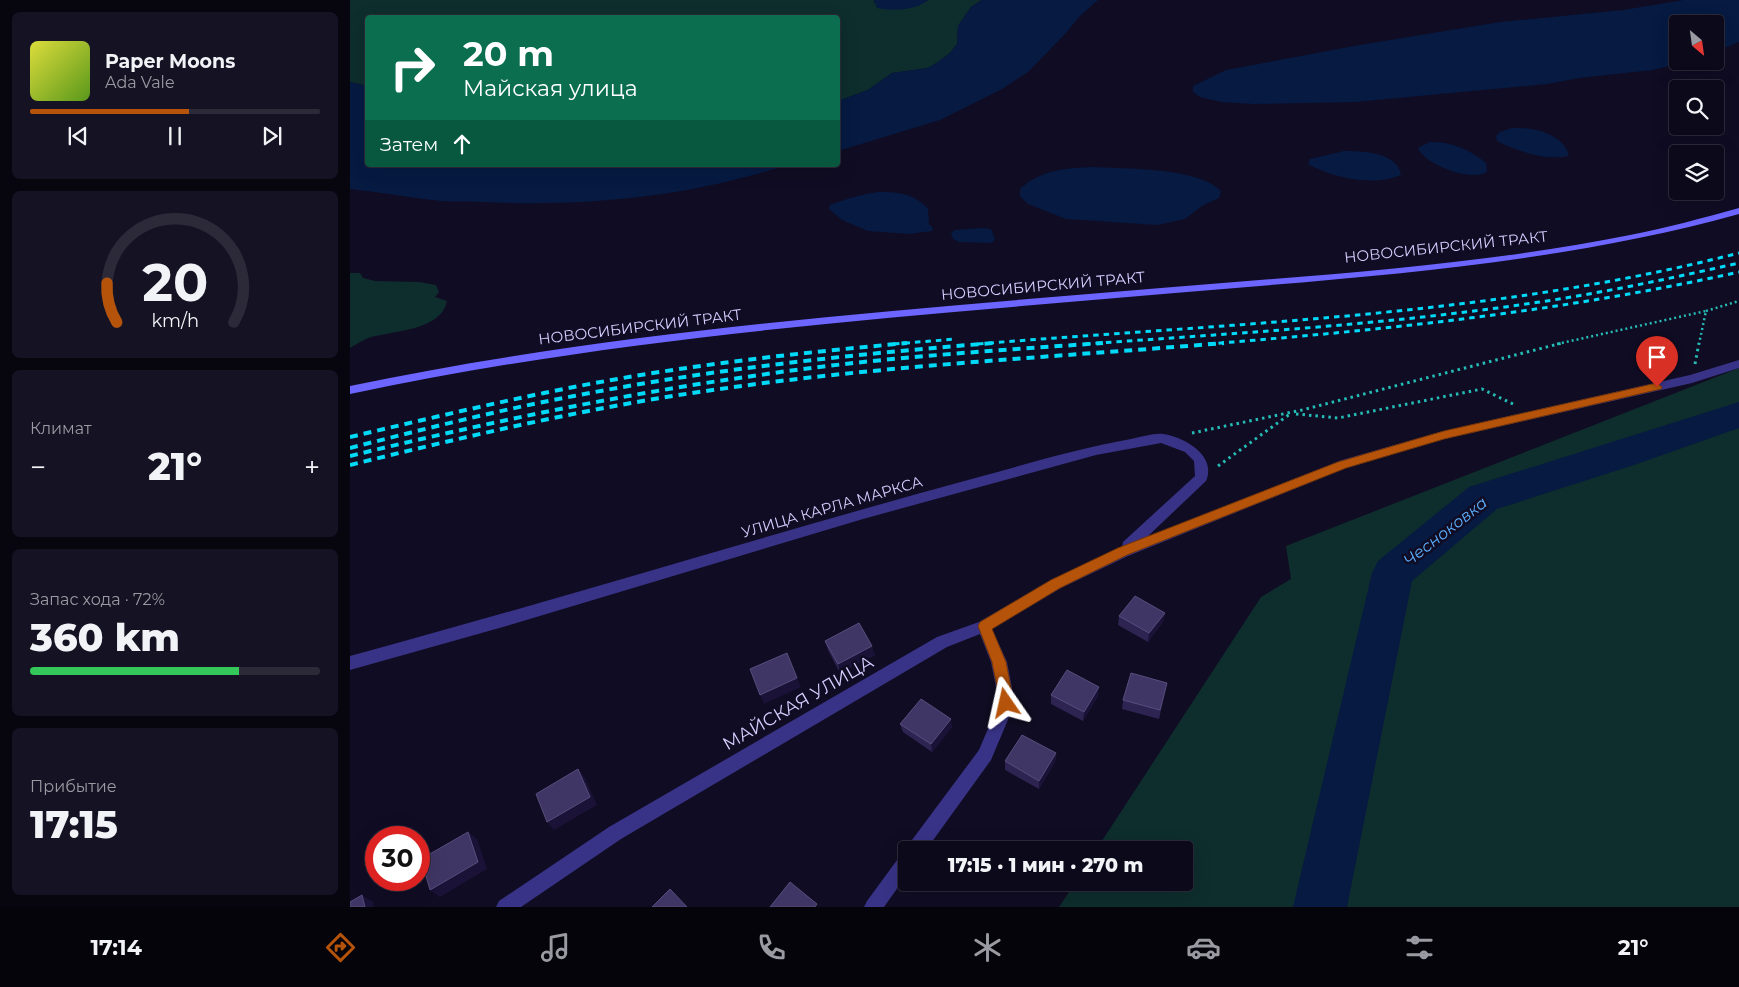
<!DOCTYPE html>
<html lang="ru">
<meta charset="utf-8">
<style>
:root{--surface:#0c091a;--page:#151223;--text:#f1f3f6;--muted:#9a9aa2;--line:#2c2a39;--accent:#b45309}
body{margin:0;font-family:Montserrat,sans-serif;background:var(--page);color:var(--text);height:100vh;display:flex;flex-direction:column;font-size:19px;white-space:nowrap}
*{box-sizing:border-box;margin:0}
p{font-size:16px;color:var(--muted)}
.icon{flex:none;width:28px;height:28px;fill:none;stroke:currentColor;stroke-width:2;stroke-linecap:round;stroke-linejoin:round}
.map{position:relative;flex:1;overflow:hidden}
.panel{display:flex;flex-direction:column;gap:12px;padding:12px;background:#07050e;width:350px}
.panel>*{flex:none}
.top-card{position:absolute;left:15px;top:15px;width:475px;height:152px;border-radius:5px;box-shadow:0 5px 20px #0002,0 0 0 1px var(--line);background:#0b6e4f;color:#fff;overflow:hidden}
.needle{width:32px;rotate:151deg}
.controls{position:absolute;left:1319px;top:15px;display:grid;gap:10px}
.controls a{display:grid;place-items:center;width:55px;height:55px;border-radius:5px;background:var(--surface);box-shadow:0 5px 20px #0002,0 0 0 1px var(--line);font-size:25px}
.speed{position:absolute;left:15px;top:826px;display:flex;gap:10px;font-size:25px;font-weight:700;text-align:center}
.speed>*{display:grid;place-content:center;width:65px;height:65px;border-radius:50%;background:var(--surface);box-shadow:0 5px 20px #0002,0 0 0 1px var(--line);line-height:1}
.speed .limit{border:8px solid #d22;background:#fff;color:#111}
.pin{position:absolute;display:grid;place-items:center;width:42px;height:42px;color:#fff;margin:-51px -21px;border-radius:50% 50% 50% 0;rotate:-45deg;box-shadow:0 0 5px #0007}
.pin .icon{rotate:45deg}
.me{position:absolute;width:55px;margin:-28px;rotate:349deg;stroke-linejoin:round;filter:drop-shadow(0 0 4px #0008)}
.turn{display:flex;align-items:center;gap:18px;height:105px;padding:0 15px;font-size:22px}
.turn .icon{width:65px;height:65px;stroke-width:2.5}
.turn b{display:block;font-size:35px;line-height:42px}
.then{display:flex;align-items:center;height:48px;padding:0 15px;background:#0003;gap:10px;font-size:19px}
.big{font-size:38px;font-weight:800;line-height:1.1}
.panel .card{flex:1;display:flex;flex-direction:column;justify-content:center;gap:8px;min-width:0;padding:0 18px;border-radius:8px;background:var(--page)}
.panel .dial{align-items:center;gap:0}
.dial svg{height:130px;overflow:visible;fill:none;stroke:var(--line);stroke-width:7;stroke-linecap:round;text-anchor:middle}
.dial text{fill:var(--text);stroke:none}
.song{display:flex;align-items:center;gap:15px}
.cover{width:60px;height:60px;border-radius:8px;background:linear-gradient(135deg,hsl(60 70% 55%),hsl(90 70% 35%))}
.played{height:5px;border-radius:2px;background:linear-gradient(90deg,var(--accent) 55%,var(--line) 55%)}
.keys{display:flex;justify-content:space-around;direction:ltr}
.heat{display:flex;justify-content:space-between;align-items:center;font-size:28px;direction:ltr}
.charge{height:8px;border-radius:4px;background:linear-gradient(90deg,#34c759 72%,var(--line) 0)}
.trip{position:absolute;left:548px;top:841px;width:295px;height:50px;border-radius:5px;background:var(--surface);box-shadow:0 5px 20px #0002,0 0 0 1px var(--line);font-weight:800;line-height:50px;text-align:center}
.dock{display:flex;height:80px;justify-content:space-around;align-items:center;background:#05040a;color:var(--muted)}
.dock .icon{width:35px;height:35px}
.dock .current{color:var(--accent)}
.dock b{font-size:22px;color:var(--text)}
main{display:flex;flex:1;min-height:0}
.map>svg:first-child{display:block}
</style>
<main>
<section class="panel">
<div class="card">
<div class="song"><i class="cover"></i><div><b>Paper Moons</b><p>Ada Vale</p></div></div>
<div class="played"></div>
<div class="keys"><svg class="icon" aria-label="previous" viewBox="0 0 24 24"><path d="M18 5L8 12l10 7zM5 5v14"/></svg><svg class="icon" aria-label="pause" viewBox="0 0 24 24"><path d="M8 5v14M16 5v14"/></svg><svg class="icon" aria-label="next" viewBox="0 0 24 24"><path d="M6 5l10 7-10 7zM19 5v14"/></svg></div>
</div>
<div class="card dial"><svg viewBox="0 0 100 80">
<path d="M14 69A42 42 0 1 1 86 69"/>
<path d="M14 69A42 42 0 0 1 8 45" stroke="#b45309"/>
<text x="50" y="56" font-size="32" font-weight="700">20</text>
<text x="50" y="72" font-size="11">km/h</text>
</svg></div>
<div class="card"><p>Климат</p>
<div class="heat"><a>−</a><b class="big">21°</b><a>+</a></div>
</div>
<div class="card"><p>Запас хода · 72%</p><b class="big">360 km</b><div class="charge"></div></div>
<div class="card"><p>Прибытие</p><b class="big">17:15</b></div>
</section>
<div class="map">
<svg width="1389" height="907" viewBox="0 0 1389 907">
<rect width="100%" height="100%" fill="#100c23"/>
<!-- green -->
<path fill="#0e2d2d" d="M0,0H524V3H574L578,0H632L621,7L608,26L607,44L600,53L588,62L578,68L542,73L518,90L488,101V18H18L17,86L0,82Z
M0,273H10L13,278L25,281L69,282L86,285L89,292L85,297L97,301C92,330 44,331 21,337C14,339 7,344 0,348Z
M1389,368V907H709L725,883L834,882V850H746L911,597L941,579L936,546Z"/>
<!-- water -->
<path fill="#061a42" d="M524,0H578C565,11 542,11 527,8Z
M632,0H748L730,16L716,33L678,72L652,89L590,120L488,151V101L518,90L542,73L578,68L588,62L600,53L607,44L608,26L621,7Z
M1334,0H1389V42L1365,52V24H1328V61H1340L1303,70L1229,78L1198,84L1005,102L903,104L871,102L850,97L843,92V86L876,70L1004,46L1150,22L1273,10Z
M0,82L17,86L18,165H437C338,197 236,207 132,202C119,201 104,202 91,201C60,198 30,192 0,189Z
M1162,128C1182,127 1214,133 1219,156C1196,161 1167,151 1147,141L1146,136L1150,132Z
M1080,142C1102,142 1119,149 1136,163L1137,172C1121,182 1075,165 1068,148Z
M994,151C1012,151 1048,152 1051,175C1024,187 983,178 958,164L960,159Z
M742,167C775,169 848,167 871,191L869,198L852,206L835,219L807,225L716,219L678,204L670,196V189C690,170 716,168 742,167Z
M529,192C549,192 565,194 578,209L579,224L583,228L582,231L559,234L518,231L492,220L479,209L480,205C496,199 512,194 529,192Z
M633,228L641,229L645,239L642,243L609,242L603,239L601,233L605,230Z"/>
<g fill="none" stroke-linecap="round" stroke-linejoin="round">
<!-- river -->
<path fill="#061a42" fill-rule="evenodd" d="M1389,402V428L1284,465L1147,509L1062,581L997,907H943L1022,573L1028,561L1119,487Z"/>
<!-- path-far1 -->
<path stroke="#25bcb6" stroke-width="2.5" stroke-dasharray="2 3" stroke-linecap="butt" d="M1356,311L1389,301
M1207,344L1356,311L1349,344"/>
<!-- path -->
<path stroke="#25bcb6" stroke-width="3" stroke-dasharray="2.5 4" stroke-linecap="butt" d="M1345,364L1349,343
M946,414L988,418L1132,389L1163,404
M842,433L952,410L1212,343
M868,466L940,414"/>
<!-- minor -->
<path fill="#383386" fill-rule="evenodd" d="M1389,360V368L1342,383L1094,439L996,468L778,556L711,588L642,629L657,662L665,703L641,760L576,850H556L559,844L629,750L649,703L641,662L630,634L597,647L271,839L171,907H146L149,901L259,827L587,637L629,622L701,580L772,547L773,542L845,476L844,461L835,452L811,443L746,455L513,519L153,627L0,670V656C211,599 419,534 629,477C680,463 730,448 781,439C791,437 804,433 813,434C835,437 867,456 856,481L797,537L992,460L1094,431L1340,375Z
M556,853V876L534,907H514L517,901L550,856Z"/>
<!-- secondary -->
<path fill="#6c65ff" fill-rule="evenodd" d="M1389,208V214C1205,265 1014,277 825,293C549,317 271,336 0,394V386C267,330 539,311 811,288C967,275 1126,266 1280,235C1316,228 1353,218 1389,208Z"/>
<!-- rail-far1 -->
<path stroke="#00daf9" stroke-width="3" stroke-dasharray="5.5 5" stroke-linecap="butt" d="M544,344L606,339
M628,344C882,323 1141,317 1389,253
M735,344C891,333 1048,324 1203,300C1266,290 1327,277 1389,263
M858,344C1037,330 1214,311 1389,272"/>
<!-- rail -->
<path stroke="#00daf9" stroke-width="4" stroke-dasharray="8 6" stroke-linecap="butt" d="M0,437C98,414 197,390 297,374C384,360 470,351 557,343
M0,448C74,429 149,410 224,396C363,369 503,354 644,343
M0,456C135,423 272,394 410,375C523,358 638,351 753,343
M0,465C122,435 245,406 370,389C537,365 706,357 874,343"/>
</g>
<!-- wall -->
<path fill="#2e2452" d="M815,613L813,622L798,642L768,625L769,616Z
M475,641L525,655L490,673L478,650Z
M817,683L809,719L772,709L773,700Z
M701,695L748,696L733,721L701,704Z
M550,724L602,727L582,752L553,732Z
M706,753L705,762L689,789L655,770V761Z"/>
<!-- shaded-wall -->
<path fill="#1a1337" d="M815,613L813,622L798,642L799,633Z
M522,646L525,655L490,673L488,664Z
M447,678L451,687L414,704L410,695Z
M749,687L748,696L733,721L734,712Z
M601,719L602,727L582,752L581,744Z
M706,753L705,762L689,789V781Z
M228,769L235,778L247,805L204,830L197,822Z
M118,832L127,839L137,869L90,897L80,890Z
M12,895L23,902L24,907H15Z"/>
<!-- building -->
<path fill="#403665" stroke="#574e7d" d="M785,596L815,613L799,633L769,616Z
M509,623L522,646L488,664L475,641Z
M437,653L447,678L410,695L400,669Z
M717,670L749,687L734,712L701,695Z
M781,673L817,683L810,710L773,700Z
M571,699L601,719L581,744L550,724Z
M672,735L706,753L689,781L655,761Z
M228,769L240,797L197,822L186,794Z
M118,832L128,862L80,890L71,859Z
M440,882L467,904L465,907H420Z
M320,889L337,907H302Z
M12,895L15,907H0V902Z"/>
<!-- route -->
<path fill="#b45309" stroke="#753606" d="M1307,383L1312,387L1311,389L1094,439L996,468L777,555L710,588L642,629L656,662L664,703L662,707L656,709L651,707L642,662L628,626L630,622L701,580L768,548L988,462L1094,431Z"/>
<g text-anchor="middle" stroke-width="5" stroke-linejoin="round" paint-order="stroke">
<!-- street labels -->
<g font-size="15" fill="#d5ceff" stroke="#100c23">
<text transform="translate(1096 247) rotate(-6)" y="5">НОВОСИБИРСКИЙ ТРАКТ</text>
<text transform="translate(693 286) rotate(-5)" y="5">НОВОСИБИРСКИЙ ТРАКТ</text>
<text transform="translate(290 327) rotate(-7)" y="5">НОВОСИБИРСКИЙ ТРАКТ</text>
<text transform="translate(482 507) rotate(-16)" y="5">УЛИЦА КАРЛА МАРКСА</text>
</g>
<!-- water labels -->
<g font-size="16" font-style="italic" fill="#5cb0ff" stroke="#100c23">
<text transform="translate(1095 531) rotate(-38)" y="6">Чесноковка</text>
</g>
<!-- near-street labels -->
<g font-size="18" fill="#d5ceff" stroke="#100c23">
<text transform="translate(448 703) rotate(-30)" y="6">МАЙСКАЯ УЛИЦА</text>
</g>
</g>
</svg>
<div class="controls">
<a><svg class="needle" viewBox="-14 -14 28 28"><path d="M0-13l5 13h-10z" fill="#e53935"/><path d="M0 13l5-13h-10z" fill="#9a9aa2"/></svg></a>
<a><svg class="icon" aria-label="search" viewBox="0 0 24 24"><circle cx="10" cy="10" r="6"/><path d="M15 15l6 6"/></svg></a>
<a><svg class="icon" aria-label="layers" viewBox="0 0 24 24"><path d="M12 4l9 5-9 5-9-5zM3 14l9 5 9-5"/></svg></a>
</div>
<div class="speed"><div class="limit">30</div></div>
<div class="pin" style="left:1307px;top:387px;background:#d93025"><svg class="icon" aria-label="arrive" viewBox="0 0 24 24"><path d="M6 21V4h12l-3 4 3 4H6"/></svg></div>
<svg class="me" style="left:656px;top:703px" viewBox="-20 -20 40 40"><path d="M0-17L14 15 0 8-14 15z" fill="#b45309" stroke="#fff" stroke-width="4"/></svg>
<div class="trip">17:15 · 1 мин · 270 m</div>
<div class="top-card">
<div class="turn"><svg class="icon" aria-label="right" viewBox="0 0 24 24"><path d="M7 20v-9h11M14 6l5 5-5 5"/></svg><div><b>20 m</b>Майская улица</div></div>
<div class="then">Затем<svg class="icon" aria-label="ahead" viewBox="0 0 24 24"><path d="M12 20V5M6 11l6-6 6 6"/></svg></div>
</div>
</div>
</main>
<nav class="dock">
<b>17:14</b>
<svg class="icon current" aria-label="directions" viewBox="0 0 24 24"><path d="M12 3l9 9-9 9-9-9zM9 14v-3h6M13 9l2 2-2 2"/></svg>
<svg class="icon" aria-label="music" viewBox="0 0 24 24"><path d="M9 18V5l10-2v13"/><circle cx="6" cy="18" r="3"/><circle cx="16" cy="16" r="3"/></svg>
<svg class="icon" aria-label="phone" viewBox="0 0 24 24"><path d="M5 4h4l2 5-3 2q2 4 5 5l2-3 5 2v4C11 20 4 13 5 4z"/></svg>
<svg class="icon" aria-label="climate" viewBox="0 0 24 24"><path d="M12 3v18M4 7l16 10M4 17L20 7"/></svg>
<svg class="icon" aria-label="car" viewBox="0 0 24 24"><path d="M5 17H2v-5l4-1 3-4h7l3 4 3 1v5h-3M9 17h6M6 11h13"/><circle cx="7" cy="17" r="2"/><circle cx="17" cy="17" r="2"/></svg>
<svg class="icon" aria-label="filters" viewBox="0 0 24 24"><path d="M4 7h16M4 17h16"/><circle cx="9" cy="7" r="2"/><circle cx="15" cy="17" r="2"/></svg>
<b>21°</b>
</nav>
